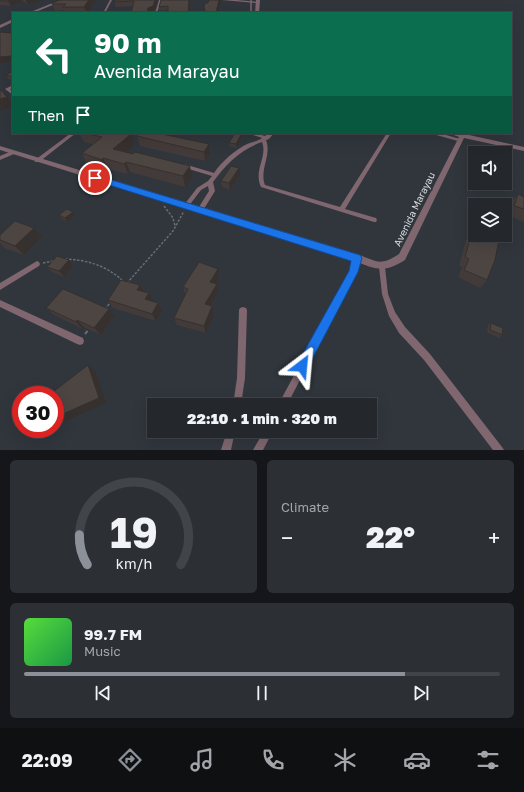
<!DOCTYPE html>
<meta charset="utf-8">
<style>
:root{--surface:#24282d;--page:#2c3035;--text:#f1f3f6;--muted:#a3a6aa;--line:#414449;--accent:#8c9099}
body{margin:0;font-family:"Golos Text",sans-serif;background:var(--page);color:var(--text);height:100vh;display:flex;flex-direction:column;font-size:15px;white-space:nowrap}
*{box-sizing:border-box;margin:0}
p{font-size:13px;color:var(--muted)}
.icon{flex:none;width:22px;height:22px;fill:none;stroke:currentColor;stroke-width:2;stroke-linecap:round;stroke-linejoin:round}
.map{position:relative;height:450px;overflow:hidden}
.details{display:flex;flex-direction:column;gap:10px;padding:10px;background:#141619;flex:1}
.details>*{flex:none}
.top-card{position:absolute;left:12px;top:12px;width:500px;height:122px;border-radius:0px;box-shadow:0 4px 16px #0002,0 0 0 1px var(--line);background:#0b6e4f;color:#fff;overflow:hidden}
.tools{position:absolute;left:468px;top:146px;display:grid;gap:8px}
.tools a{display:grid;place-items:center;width:44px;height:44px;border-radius:0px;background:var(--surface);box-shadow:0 4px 16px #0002,0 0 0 1px var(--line);font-size:20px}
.speed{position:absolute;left:12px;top:386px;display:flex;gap:8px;font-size:20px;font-weight:700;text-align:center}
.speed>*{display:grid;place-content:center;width:52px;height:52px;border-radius:50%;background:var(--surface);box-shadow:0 4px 16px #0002,0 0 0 1px var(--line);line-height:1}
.speed .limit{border:6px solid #d22;background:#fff;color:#111}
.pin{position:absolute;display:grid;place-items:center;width:34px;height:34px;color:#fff;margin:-17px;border:2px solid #fff;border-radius:50%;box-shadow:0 1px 4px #0007}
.me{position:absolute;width:44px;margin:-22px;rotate:29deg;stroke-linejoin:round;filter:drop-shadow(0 0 3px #0008)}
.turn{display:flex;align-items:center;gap:14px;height:84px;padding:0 16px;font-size:18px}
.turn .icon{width:52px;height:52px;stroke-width:2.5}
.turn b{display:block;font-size:28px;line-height:34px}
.then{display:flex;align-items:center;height:38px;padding:0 16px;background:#0003;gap:8px;font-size:15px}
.big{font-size:30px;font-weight:800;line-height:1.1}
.details .tile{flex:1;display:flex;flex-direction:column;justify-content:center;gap:6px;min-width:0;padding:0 14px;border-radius:6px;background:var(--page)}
.details .dial{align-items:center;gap:0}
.dial svg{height:104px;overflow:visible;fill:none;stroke:var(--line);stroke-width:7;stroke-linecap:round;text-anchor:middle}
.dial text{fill:var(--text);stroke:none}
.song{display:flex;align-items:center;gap:12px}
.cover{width:48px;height:48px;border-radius:6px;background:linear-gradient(135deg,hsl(110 70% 55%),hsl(140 70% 35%))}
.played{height:4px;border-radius:2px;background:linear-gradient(90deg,var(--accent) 80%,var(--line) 80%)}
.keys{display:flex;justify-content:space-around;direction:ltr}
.heat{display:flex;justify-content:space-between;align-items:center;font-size:22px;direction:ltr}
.details .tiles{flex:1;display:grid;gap:10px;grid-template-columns:1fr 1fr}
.tile:last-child{grid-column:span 2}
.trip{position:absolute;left:147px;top:398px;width:230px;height:40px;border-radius:0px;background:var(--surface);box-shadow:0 4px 16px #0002,0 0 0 1px var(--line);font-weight:800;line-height:40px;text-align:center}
.tabs{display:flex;height:64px;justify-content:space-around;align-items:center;background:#0e1012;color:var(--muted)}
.tabs .icon{width:28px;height:28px}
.tabs .active{color:var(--accent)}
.tabs b{font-size:18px;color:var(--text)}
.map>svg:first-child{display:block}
</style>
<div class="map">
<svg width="524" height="450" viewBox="0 0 524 450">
<rect width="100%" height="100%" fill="#30363c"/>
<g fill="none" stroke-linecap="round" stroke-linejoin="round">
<!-- path-far1 -->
<path stroke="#696e73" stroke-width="1.5" stroke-dasharray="2.5 1.5" stroke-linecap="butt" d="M164,206L173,218L175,226
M65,259C87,260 105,265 122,280
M43,263L53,261
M127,283L173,231L184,211
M105,309L110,303"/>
<!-- path -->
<path stroke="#696e73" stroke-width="2" stroke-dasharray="4 2.5" stroke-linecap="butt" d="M85,334L90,328"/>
<!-- service-far1 -->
<path stroke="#7f666f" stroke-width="1.5" d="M251,0V13"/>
<!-- service -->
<path stroke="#7f666f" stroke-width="2.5" d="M434,133L459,140"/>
<!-- minor -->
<path fill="#7f666f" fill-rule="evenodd" d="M110,0H112L105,13H103Z
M159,0H161L157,13H155Z
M222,0H237L258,2L257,3Z
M13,85V88L10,89L13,92V95L5,89Z
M71,133H76L39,162H35V160Z
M247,133H254L265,136L269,133H274L269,139L266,140C272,155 259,170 265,185L340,207L387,133H391L345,209L376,218L377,220L376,222H374L261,187C253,170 268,157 262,142C240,150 226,164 213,182L215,191L202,212H200L197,210L209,191L208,186L201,190L188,207H184L183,206L184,205L197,188L208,181L212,176L182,167L181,166L182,165L184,164L214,173C222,161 235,150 247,144C252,142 258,141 262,138Z
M12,151L14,153V154L0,160V156Z
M357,255L359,256L360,258L356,272L287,405H278L350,272L355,256Z
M37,261L39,262L40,264L39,266L0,290V283Z
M382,264L384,265L385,267L388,294L395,312L405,327L430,354L502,447L504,450H493L424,360L399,333L389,316L382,294L379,267L380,265Z
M0,300L83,338L84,341L83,344L80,345L77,344L0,307Z
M243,307L246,308L247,310L245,378L241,405H233L237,378L239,310L240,308Z
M227,431H235L231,450H221Z
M264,431H273L263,450H253Z"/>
<!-- tertiary -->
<path fill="#7f666f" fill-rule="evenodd" d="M60,0H65L33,13H28Z
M256,0H260L259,13H255Z
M13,19V22L0,28V25Z
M448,133H460L524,147V151L464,138L405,260C384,273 377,270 355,261L0,150V146L357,254C377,261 379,267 399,254L459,137Z"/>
</g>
<!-- wall -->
<path fill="#423b39" d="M0,0H42L28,5L23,1L11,6L0,5Z
M60,0H96L87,13H65L64,10L55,11L52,4Z
M115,0H156L157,2L154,11L149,12L132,6L116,7L114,2Z
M190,0L189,13H168V10H159V7Z
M13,71V80L8,79L6,75Z
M79,133H127L134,145L126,152L192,177L185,187L130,172L128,174L108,169L106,170L87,164L82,153L93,144L84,142Z
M244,133L236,148L229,146V143Z
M160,134L209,144L210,154L205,161L140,146L137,136Z
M240,175L230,190L222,187L221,181Z
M483,183H495L493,186Z
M518,194L524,197V222L507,215L510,204Z
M59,215H75L67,222L61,218Z
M475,218V235L487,280L480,288L458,277L462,267L459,265L471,223Z
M34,228L42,237L24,255L4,248L0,243V235Z
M73,266L64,277L52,272L47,267Z
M218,269L219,278L216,284L218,292L211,306H212L214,314L206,333L177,325L174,318L185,294L183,287Z
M143,291L149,293L153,302L158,303L162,311L156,321L113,308L108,300Z
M46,308L114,316L101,335L84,327L83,329L54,315Z
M491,323L502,335L499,338L487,332L488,325Z"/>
<!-- shaded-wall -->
<path fill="#36302e" d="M12,0H22L23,1L11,6L8,1Z
M26,0H42L28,5Z
M89,0H96L87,13L84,7Z
M155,0H156L157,2L154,11L149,12V13H147L148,8Z
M189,0H190L189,13H188Z
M219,0H221L218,13H216Z
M13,53V61L1,63L0,64V57Z
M7,97L13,106L0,111V99Z
M242,133H244L236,148V144Z
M131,134L134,145L118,160L113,149Z
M209,144L210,154L205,161L204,152Z
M103,158L108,169L106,170L102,160Z
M126,162L130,172L128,174L124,164Z
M190,166L192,177L185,187L183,176Z
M239,168L240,175L230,190L229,183Z
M73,212L75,215L67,222L65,218Z
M34,228L42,237L24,255L15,246Z
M69,260L73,266L64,277L59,271Z
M218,269L219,278L212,290L210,282Z
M217,284L218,292L207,312L205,304Z
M140,285L144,294L137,290Z
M149,293L153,301L150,307L145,299Z
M158,303L162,311L156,321L152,314Z
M212,306L214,314L206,333L204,326Z
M109,309L114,316L101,335L94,328Z
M77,320L84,327L83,329L76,322Z
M88,365L95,371L106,403L65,421L56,417Z"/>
<!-- building -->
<path fill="#4d4542" stroke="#36302e" d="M0,0H12L8,1H0Z
M60,0H89L84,7H63L66,4H52V3Z
M115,0H155L153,6L148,8L147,13H131L134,1L114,2Z
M161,0H189L188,13H168V6L159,7Z
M209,0H219L216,13H206L204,8L205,3H208Z
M0,32L13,33V53L11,56L0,57Z
M13,71V77L6,75Z
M0,90H1L7,97L0,99Z
M85,133H127L131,134L113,149L133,154L135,152L190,166L183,176L126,162L124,164L103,158L102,160L82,153L102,137Z
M140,133H157L209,144L204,152L137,136Z
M235,133H242L236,144L229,143Z
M488,150L497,153H487Z
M231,166L239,168L229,183L221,181Z
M518,194L524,197V209L514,206Z
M67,209L73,212L65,218L59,215Z
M15,221L34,228L15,246L0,240V235Z
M475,221V235H500L495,260L487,280L464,270L469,259L465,257Z
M57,256L69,260L59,271L47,267Z
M199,262L218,269L210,282L217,284L205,304L212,306L204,326L174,318L188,289L183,287Z
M121,280L140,285L137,290L149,293L145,299L158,303L152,314L108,300Z
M63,289L109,309L94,328L77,320L76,322L46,308Z
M491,323L503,328L502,335L490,330Z
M88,365L99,398L56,417L55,414V395H49Z"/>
<!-- route -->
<path fill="#1a73e8" stroke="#114b97" d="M95,175L360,255L362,258L358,272L306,371L302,372L297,371L296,366L349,271L351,261L93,180V176Z"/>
<g text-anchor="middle" stroke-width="4" stroke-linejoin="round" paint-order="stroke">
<!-- street labels -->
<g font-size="10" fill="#d8dcdf" stroke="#30363c">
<text transform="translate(414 209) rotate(-64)" y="4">Avenida Marayau</text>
</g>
</g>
</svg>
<div class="tools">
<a><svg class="icon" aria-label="sound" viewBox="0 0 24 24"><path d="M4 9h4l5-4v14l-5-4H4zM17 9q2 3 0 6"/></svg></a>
<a><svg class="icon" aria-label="layers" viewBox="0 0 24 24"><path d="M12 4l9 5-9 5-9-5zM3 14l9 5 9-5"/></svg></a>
</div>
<div class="speed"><div class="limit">30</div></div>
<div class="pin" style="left:95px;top:178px;background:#d93025"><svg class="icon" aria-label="arrive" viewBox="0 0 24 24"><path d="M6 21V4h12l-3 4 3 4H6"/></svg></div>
<svg class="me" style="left:302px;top:366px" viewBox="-20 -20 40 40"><path d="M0-17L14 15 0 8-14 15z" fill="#1a73e8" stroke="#fff" stroke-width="4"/></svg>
<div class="trip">22:10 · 1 min · 320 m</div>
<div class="top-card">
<div class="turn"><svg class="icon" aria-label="left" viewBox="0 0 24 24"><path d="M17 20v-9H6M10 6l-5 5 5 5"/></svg><div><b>90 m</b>Avenida Marayau</div></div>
<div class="then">Then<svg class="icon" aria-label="arrive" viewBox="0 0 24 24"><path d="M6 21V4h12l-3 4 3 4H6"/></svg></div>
</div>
</div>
<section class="details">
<div class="tiles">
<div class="tile dial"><svg viewBox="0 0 100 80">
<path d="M14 69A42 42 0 1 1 86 69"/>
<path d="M14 69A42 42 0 0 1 8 46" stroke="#8c9099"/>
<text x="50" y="56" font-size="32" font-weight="700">19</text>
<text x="50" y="72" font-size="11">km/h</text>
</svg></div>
<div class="tile"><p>Climate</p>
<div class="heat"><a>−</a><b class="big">22°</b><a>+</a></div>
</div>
<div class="tile">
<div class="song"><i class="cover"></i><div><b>99.7 FM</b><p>Music</p></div></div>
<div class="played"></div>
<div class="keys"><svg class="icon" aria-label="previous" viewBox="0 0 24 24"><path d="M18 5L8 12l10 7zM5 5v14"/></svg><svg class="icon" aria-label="pause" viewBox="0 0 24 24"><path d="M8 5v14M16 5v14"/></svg><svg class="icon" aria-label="next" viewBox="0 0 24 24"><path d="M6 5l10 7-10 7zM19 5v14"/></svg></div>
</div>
</div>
</section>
<nav class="tabs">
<b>22:09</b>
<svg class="icon active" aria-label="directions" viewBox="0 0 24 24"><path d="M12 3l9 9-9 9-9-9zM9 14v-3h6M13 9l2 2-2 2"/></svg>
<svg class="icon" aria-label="music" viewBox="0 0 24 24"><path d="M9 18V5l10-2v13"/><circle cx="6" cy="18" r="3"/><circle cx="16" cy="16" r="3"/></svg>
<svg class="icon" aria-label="phone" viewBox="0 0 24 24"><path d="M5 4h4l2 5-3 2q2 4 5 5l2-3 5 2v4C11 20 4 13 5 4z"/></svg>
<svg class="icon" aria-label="climate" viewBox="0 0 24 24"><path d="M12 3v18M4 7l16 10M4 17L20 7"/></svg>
<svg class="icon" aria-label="car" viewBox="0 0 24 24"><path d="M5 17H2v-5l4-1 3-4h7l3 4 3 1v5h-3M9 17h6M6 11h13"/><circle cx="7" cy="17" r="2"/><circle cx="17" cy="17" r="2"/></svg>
<svg class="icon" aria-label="filters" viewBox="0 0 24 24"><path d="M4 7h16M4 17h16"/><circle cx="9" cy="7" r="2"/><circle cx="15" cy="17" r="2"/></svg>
</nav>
